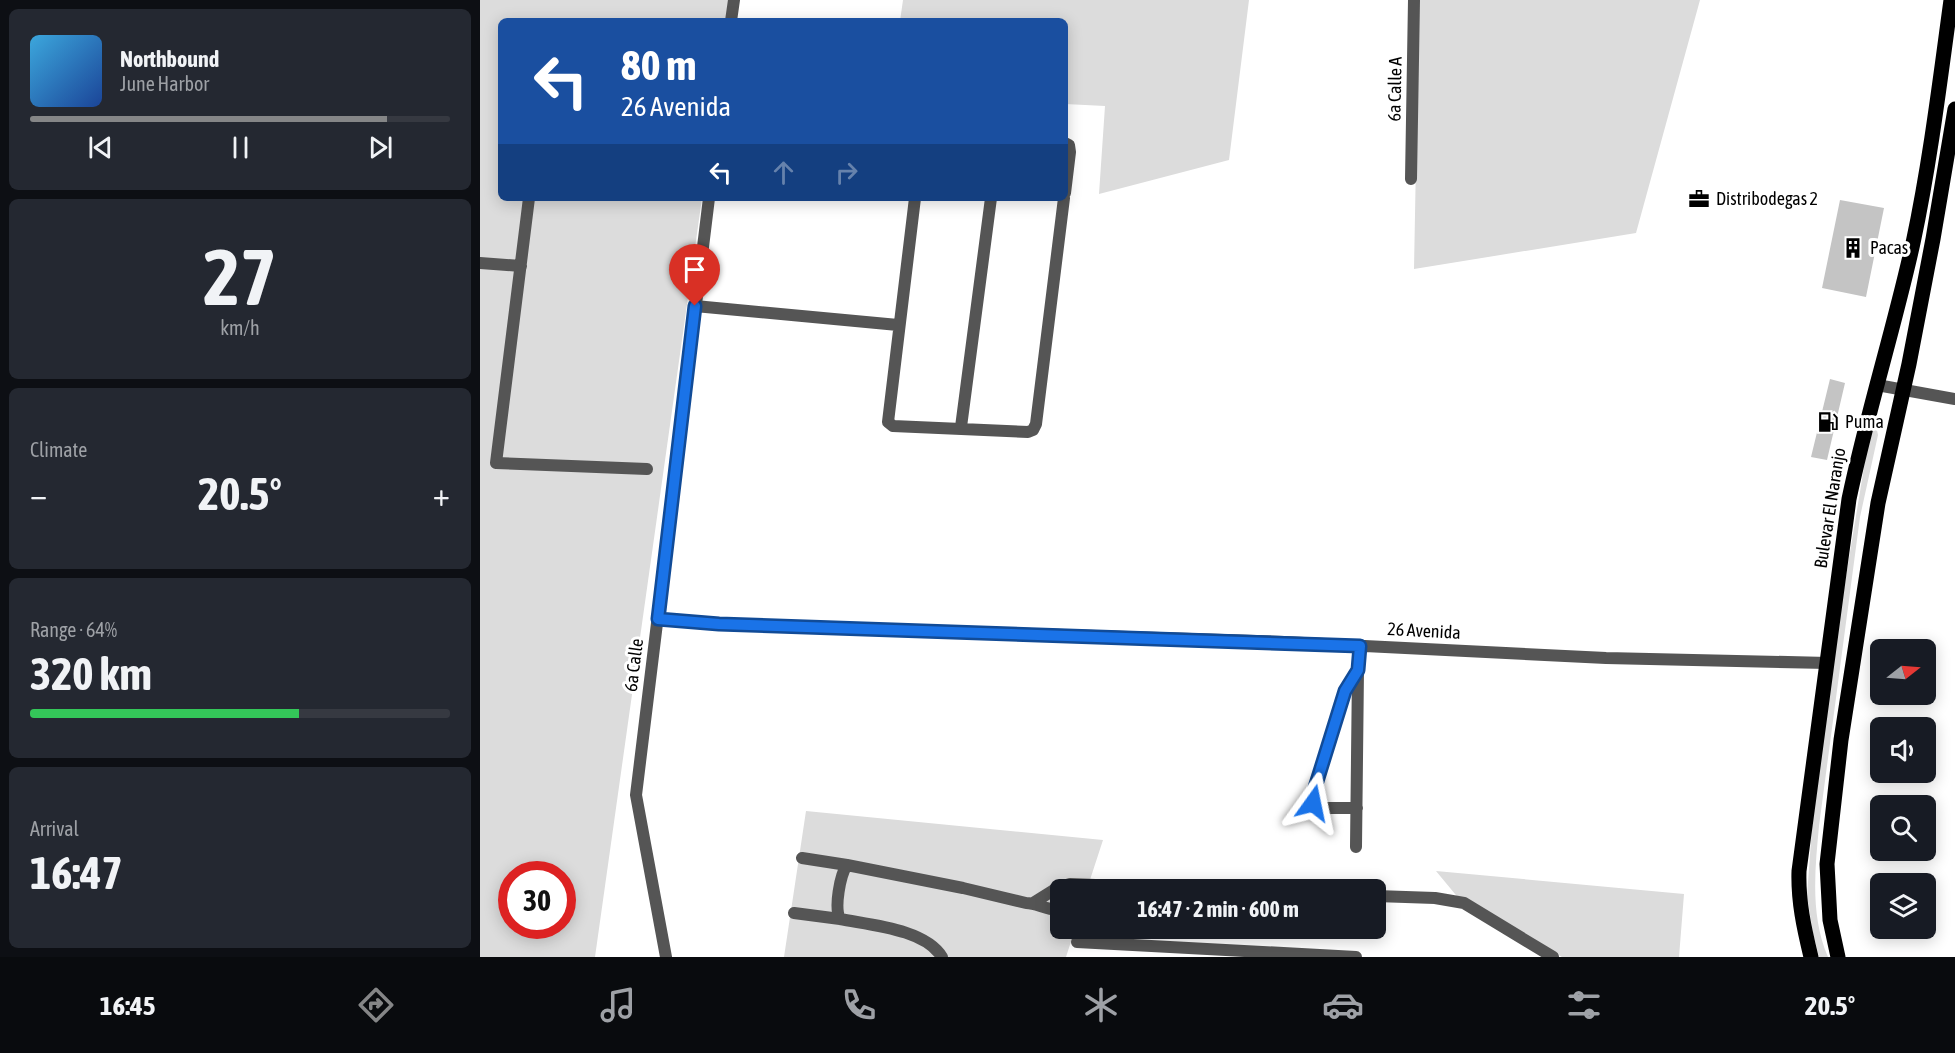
<!DOCTYPE html>
<meta charset="utf-8">
<style>
:root{--surface:#171b24;--page:#242831;--text:#f1f3f6;--muted:#9ea1a6;--line:#363941;--accent:#858687}
body{margin:0;font-family:"Asap Condensed",sans-serif;background:var(--page);color:var(--text);height:100vh;display:flex;flex-direction:column;font-size:22px;white-space:nowrap}
*{box-sizing:border-box;margin:0}
p{font-size:20px;color:var(--muted)}
.icon{flex:none;width:33px;height:33px;fill:none;stroke:currentColor;stroke-width:2;stroke-linecap:round;stroke-linejoin:round}
.map{position:relative;flex:1;overflow:hidden}
.details{display:flex;flex-direction:column;gap:9px;padding:9px;background:#0d0f14;width:480px}
.details>*{flex:none}
.top-card{position:absolute;left:18px;top:18px;width:570px;height:183px;border-radius:9px;box-shadow:0 3px 15px #0003;background:#1a4fa0;color:#fff;overflow:hidden}
.needle{width:39px;rotate:73deg}
.buttons{position:absolute;left:1390px;top:639px;display:grid;gap:12px}
.buttons a{display:grid;place-items:center;width:66px;height:66px;border-radius:9px;background:var(--surface);box-shadow:0 3px 15px #0003;font-size:30px}
.speed{position:absolute;left:18px;top:861px;display:flex;gap:12px;font-size:30px;font-weight:700;text-align:center}
.speed>*{display:grid;place-content:center;width:78px;height:78px;border-radius:50%;background:var(--surface);box-shadow:0 3px 15px #0003;line-height:1}
.speed .limit{border:9px solid #d22;background:#fff;color:#111}
.pin{position:absolute;display:grid;place-items:center;width:51px;height:51px;color:#fff;margin:-62px -26px;border-radius:50% 50% 50% 0;rotate:-45deg;box-shadow:0 0 6px #0007}
.pin .icon{rotate:45deg}
.me{position:absolute;width:66px;margin:-33px;rotate:12deg;stroke-linejoin:round;filter:drop-shadow(0 0 4px #0008)}
.turn{display:flex;align-items:center;gap:21px;height:126px;padding:0 24px;font-size:27px}
.turn .icon{width:78px;height:78px;stroke-width:2.5}
.turn b{display:block;font-size:42px;line-height:51px}
.lanes{display:flex;align-items:center;height:57px;padding:0 24px;background:#0003;justify-content:center;gap:30px;direction:ltr}
.lanes .off{opacity:.35}
.big{font-size:45px;font-weight:700;line-height:1.1}
.details .tile{flex:1;display:flex;flex-direction:column;justify-content:center;gap:9px;min-width:0;padding:0 21px;border-radius:9px;background:var(--page)}
.details .dial{align-items:center;gap:0}
.dial b{font-size:78px;line-height:1}
.song{display:flex;align-items:center;gap:18px}
.cover{width:72px;height:72px;border-radius:9px;background:linear-gradient(135deg,hsl(200 70% 55%),hsl(220 70% 35%))}
.played{height:6px;border-radius:3px;background:linear-gradient(90deg,var(--accent) 85%,var(--line) 85%)}
.keys{display:flex;justify-content:space-around;direction:ltr}
.heat{display:flex;justify-content:space-between;align-items:center;font-size:33px;direction:ltr}
.charge{height:9px;border-radius:4px;background:linear-gradient(90deg,#34c759 64%,var(--line) 0)}
.trip{position:absolute;left:570px;top:879px;width:336px;height:60px;border-radius:9px;background:var(--surface);box-shadow:0 3px 15px #0003;font-weight:700;line-height:60px;text-align:center}
.menu{display:flex;height:96px;justify-content:space-around;align-items:center;background:#090b0e;color:var(--muted)}
.menu .icon{width:42px;height:42px}
.menu .selected{color:var(--accent)}
.menu b{font-size:27px;color:var(--text)}
main{display:flex;flex:1;min-height:0}
.map>svg:first-child{display:block}
</style>
<main>
<section class="details">
<div class="tile">
<div class="song"><i class="cover"></i><div><b>Northbound</b><p>June Harbor</p></div></div>
<div class="played"></div>
<div class="keys"><svg class="icon" aria-label="previous" viewBox="0 0 24 24"><path d="M18 5L8 12l10 7zM5 5v14"/></svg><svg class="icon" aria-label="pause" viewBox="0 0 24 24"><path d="M8 5v14M16 5v14"/></svg><svg class="icon" aria-label="next" viewBox="0 0 24 24"><path d="M6 5l10 7-10 7zM19 5v14"/></svg></div>
</div>
<div class="tile dial"><b>27</b><p>km/h</p></div>
<div class="tile"><p>Climate</p>
<div class="heat"><a>−</a><b class="big">20.5°</b><a>+</a></div>
</div>
<div class="tile"><p>Range · 64%</p><b class="big">320 km</b><div class="charge"></div></div>
<div class="tile"><p>Arrival</p><b class="big">16:47</b></div>
</section>
<div class="map">
<svg width="1475" height="957" viewBox="0 0 1475 957">
<rect width="100%" height="100%" fill="#fff"/>
<!-- green -->
<path fill="#dcdcdc" fill-rule="evenodd" d="M0,0H250L247,21H21V198H222L115,957H0ZM32,874H82V926H32Z
M423,0H769L749,160L619,194L625,106L585,104V21H420Z
M939,0H1220L1156,233L934,269Z
M1394,428L1397,430L1398,435L1380,517L1339,826C1335,869 1330,916 1348,957H1339L1333,933L1327,896L1332,827L1359,619L1389,437L1391,431Z
M326,811L623,840L607,889L580,890V928L595,929L586,957H304Z
M956,871L1204,894L1199,957H1082L980,900Z"/>
<!-- building -->
<path fill="#c4c4c4" d="M1360,200L1404,208L1386,297L1342,288Z
M1350,379L1365,383L1347,460L1331,457Z"/>
<g fill="none" stroke-linecap="round" stroke-linejoin="round">
<!-- street -->
<path stroke="#555" stroke-width="12" d="M251,21L254,0
M585,143L589,145L590,152L585,193
M931,179L934,0
M49,198L16,463L167,469
M435,198L408,422L413,426L548,432L553,430L556,424L584,198
M0,263L41,266
M215,306L418,325
M1397,385L1475,399
M481,427L511,198
M178,619L239,624L804,642L1126,658L1348,663
M877,671L865,691L833,794V803L839,808H877
M876,847L878,670L880,646
M322,858L367,865
M896,896L955,898L984,903L1073,957
M553,903L577,888L590,884L741,890
M314,913L360,919
M597,942L876,957
M186,957L156,795L229,198
M462,957C445,929 390,925 360,919C354,908 360,875 367,865L483,888L546,903C559,903 567,912 580,908"/>
<!-- primary -->
<path stroke="#000" stroke-width="15" d="M1331,957C1324,928 1318,901 1319,871L1369,499C1387,413 1414,329 1433,243C1450,163 1460,81 1471,0
M1358,957L1350,920L1347,864L1361,740L1398,503L1429,364L1453,239L1475,109"/>
</g>
<g fill="none" stroke-linecap="round" stroke-linejoin="round">
<!-- route casing -->
<g stroke="#114b97" stroke-width="15">
<path id="route" d="M215,306L178,619L239,624L880,646L878,670L865,691L833,794V803"/>
</g>
<!-- route -->
<use href="#route" stroke="#1a73e8" stroke-width="10"/>
</g>
<!-- icons -->
<defs>
<g id="office-bare" transform="scale(1.62)"><path d="M-6-3h4V-5.5h4V-3h4V5H-6ZM-1-4.5V-3h2v-1.5ZM-6 0V1H6V0Z" fill="#000" stroke="#fff" stroke-width="2.5" paint-order="stroke"/></g>
<g id="building-bare" transform="scale(1.62)"><path d="M-4-6H4V6H1V3H-1V6H-4ZM-2.5-4.3h1.7v1.8h-1.7ZM.8-4.3h1.7v1.8H.8ZM-2.5-1h1.7V.8h-1.7ZM.8-1h1.7V.8H.8Z" fill="#000" stroke="#fff" stroke-width="2.5" paint-order="stroke"/></g>
<g id="fuel-bare" transform="scale(1.62)"><path d="M-5.5-6h7V0h2V4h1.3V-2.5L3-4.5l.8-.8L6-3V5H2.5V1h-1V6h-7ZM-4.2-4.7v3.2H.2V-4.7Z" fill="#000" stroke="#fff" stroke-width="2.5" paint-order="stroke"/></g>
</defs>
<g fill-rule="evenodd">
<use href="#office-bare" x="1219" y="199"/>
<use href="#building-bare" x="1373" y="248"/>
<use href="#fuel-bare" x="1348" y="422"/>
</g>
<g text-anchor="middle" stroke-width="6" stroke-linejoin="round" paint-order="stroke">
<!-- street labels -->
<g font-size="18" fill="#000" stroke="#fff">
<text transform="translate(915 89) rotate(-89)" y="6">6a Calle A</text>
<text transform="translate(1350 508) rotate(-81)" y="6">Bulevar El Naranjo</text>
<text transform="translate(944 631) rotate(3)" y="6">26 Avenida</text>
<text transform="translate(154 665) rotate(-83)" y="6">6a Calle</text>
</g>
<!-- poi labels -->
<g font-size="18" fill="#000" stroke="#fff" text-anchor="start">
<text x="1236" y="205">Distribodegas 2</text>
<text x="1390" y="254">Pacas</text>
<text x="1365" y="428">Puma</text>
</g>
</g>
</svg>
<div class="buttons">
<a><svg class="needle" viewBox="-14 -14 28 28"><path d="M0-13l5 13h-10z" fill="#e53935"/><path d="M0 13l5-13h-10z" fill="#9ea1a6"/></svg></a>
<a><svg class="icon" aria-label="sound" viewBox="0 0 24 24"><path d="M4 9h4l5-4v14l-5-4H4zM17 9q2 3 0 6"/></svg></a>
<a><svg class="icon" aria-label="search" viewBox="0 0 24 24"><circle cx="10" cy="10" r="6"/><path d="M15 15l6 6"/></svg></a>
<a><svg class="icon" aria-label="layers" viewBox="0 0 24 24"><path d="M12 4l9 5-9 5-9-5zM3 14l9 5 9-5"/></svg></a>
</div>
<div class="speed"><div class="limit">30</div></div>
<div class="pin" style="left:215px;top:306px;background:#d93025"><svg class="icon" aria-label="arrive" viewBox="0 0 24 24"><path d="M6 21V4h12l-3 4 3 4H6"/></svg></div>
<svg class="me" style="left:833px;top:803px" viewBox="-20 -20 40 40"><path d="M0-17L14 15 0 8-14 15z" fill="#1a73e8" stroke="#fff" stroke-width="4"/></svg>
<div class="trip">16:47 · 2 min · 600 m</div>
<div class="top-card">
<div class="turn"><svg class="icon" aria-label="left" viewBox="0 0 24 24"><path d="M17 20v-9H6M10 6l-5 5 5 5"/></svg><div><b>80 m</b>26 Avenida</div></div>
<div class="lanes"><svg class="icon" aria-label="left" viewBox="0 0 24 24"><path d="M17 20v-9H6M10 6l-5 5 5 5"/></svg><svg class="icon off" aria-label="ahead" viewBox="0 0 24 24"><path d="M12 20V5M6 11l6-6 6 6"/></svg><svg class="icon off" aria-label="right" viewBox="0 0 24 24"><path d="M7 20v-9h11M14 6l5 5-5 5"/></svg></div>
</div>
</div>
</main>
<nav class="menu">
<b>16:45</b>
<svg class="icon selected" aria-label="directions" viewBox="0 0 24 24"><path d="M12 3l9 9-9 9-9-9zM9 14v-3h6M13 9l2 2-2 2"/></svg>
<svg class="icon" aria-label="music" viewBox="0 0 24 24"><path d="M9 18V5l10-2v13"/><circle cx="6" cy="18" r="3"/><circle cx="16" cy="16" r="3"/></svg>
<svg class="icon" aria-label="phone" viewBox="0 0 24 24"><path d="M5 4h4l2 5-3 2q2 4 5 5l2-3 5 2v4C11 20 4 13 5 4z"/></svg>
<svg class="icon" aria-label="climate" viewBox="0 0 24 24"><path d="M12 3v18M4 7l16 10M4 17L20 7"/></svg>
<svg class="icon" aria-label="car" viewBox="0 0 24 24"><path d="M5 17H2v-5l4-1 3-4h7l3 4 3 1v5h-3M9 17h6M6 11h13"/><circle cx="7" cy="17" r="2"/><circle cx="17" cy="17" r="2"/></svg>
<svg class="icon" aria-label="filters" viewBox="0 0 24 24"><path d="M4 7h16M4 17h16"/><circle cx="9" cy="7" r="2"/><circle cx="15" cy="17" r="2"/></svg>
<b>20.5°</b>
</nav>
